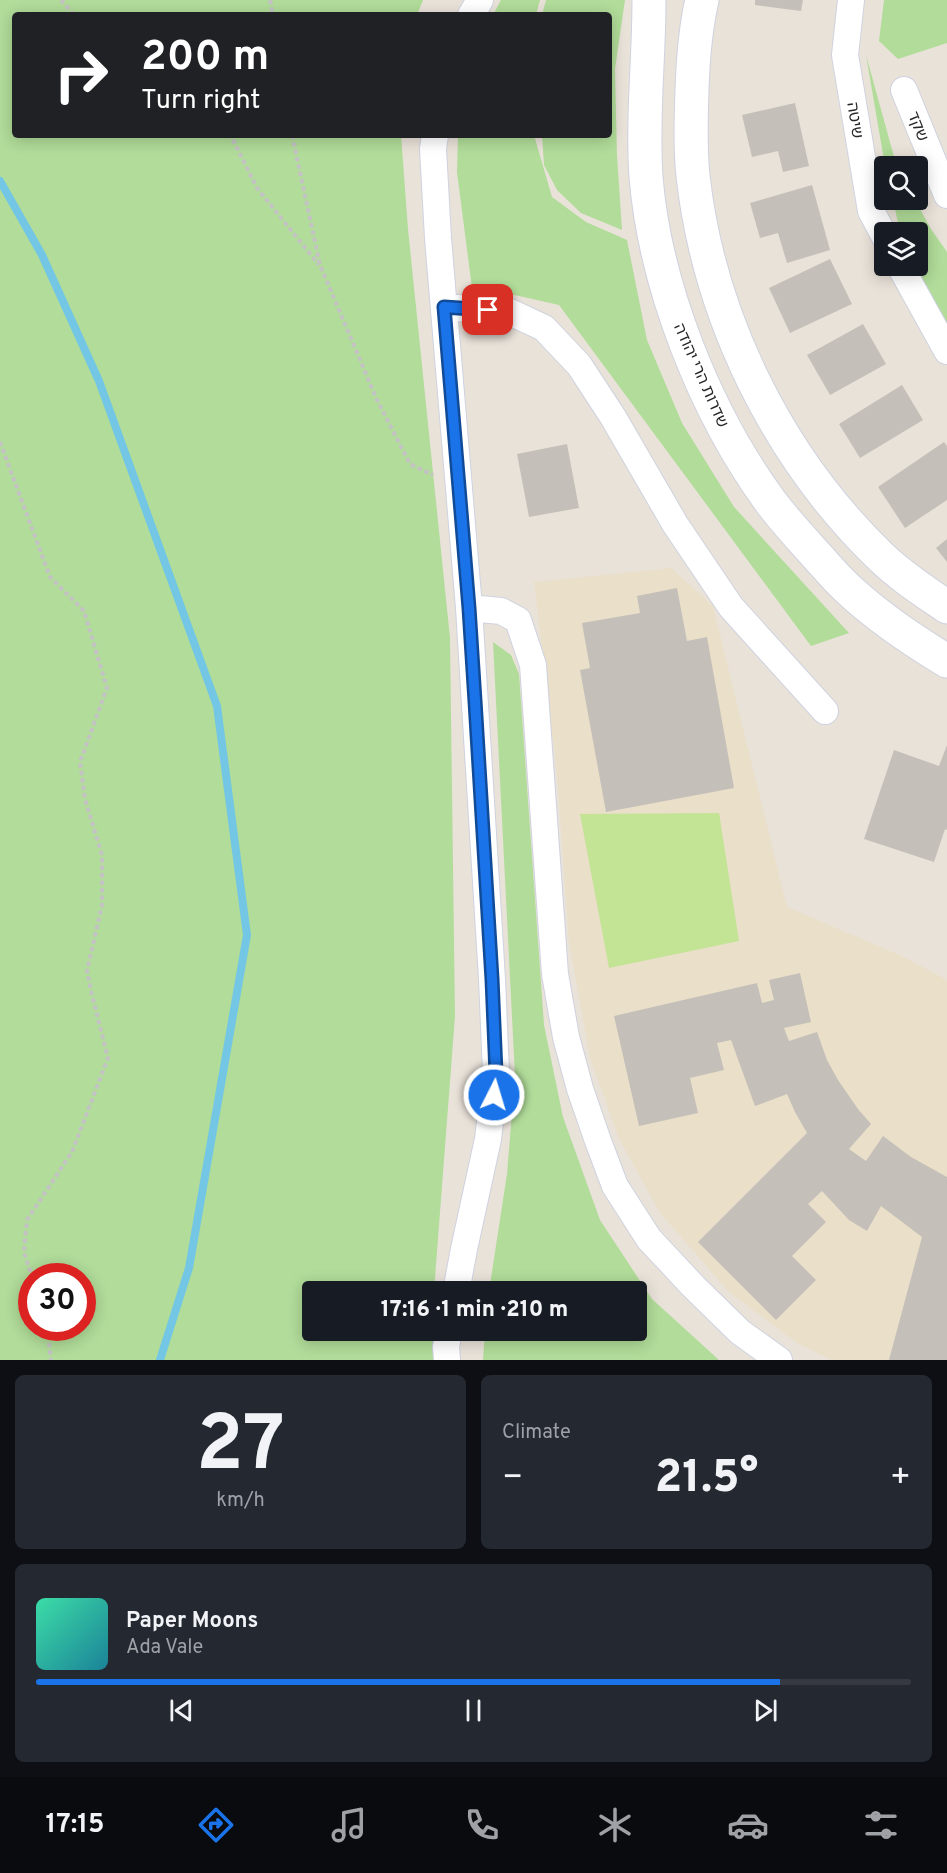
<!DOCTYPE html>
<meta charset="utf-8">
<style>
:root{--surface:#171b24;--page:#242831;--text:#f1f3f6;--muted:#9ea1a6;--line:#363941;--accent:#1a73e8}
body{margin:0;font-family:Overpass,"Noto Sans Hebrew",sans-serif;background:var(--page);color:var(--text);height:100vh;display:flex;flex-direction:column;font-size:22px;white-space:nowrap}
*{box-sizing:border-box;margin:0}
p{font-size:20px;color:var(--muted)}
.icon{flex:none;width:33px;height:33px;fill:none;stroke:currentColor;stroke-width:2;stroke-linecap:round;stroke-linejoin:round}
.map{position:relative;height:1360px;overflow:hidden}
.drawer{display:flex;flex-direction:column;gap:15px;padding:15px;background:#0d0f14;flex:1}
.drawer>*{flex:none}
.hud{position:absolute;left:12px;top:12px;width:600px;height:126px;border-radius:6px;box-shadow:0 3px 15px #0003;background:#202124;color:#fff;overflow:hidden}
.buttons{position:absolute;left:874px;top:156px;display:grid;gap:12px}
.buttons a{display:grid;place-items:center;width:54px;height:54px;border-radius:6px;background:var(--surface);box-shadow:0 3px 15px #0003;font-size:30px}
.speed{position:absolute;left:18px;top:1263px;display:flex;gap:12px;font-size:30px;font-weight:700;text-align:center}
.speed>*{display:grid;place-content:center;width:78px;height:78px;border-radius:50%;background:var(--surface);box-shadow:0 3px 15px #0003;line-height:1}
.speed .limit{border:9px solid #d22;background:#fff;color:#111}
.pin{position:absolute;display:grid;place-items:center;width:51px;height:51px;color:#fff;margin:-26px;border-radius:12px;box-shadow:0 3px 9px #0006}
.me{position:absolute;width:66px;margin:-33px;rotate:5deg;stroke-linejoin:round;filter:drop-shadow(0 0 4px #0008)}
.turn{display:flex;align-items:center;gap:21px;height:126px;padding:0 30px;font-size:27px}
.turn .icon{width:78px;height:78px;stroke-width:2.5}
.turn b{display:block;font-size:42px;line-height:51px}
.big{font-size:45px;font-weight:800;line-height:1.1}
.drawer .card{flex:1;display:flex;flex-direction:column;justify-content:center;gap:9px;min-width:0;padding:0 21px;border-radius:9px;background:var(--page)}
.drawer .dial{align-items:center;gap:0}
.dial b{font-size:78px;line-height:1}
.song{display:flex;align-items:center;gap:18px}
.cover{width:72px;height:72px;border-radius:9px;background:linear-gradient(135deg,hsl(160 70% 55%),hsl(190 70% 35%))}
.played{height:6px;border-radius:3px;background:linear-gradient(90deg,var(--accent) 85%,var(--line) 85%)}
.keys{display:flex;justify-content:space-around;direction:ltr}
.heat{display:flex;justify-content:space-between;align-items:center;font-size:33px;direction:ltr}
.drawer .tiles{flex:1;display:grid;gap:15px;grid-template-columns:1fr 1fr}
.card:last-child{grid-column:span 2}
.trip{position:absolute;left:302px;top:1281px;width:345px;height:60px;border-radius:6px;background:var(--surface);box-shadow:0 3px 15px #0003;font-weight:800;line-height:60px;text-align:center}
.tab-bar{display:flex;height:96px;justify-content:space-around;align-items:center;background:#090b0e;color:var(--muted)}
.tab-bar .icon{width:42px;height:42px}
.tab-bar .current{color:var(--accent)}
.tab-bar b{font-size:27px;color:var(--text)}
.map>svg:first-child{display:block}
</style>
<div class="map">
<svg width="947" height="1360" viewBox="0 0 947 1360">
<rect width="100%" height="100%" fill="#e9e2d9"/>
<!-- education -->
<path fill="#eadfc9" d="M671,568L713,606L787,907L902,956L947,980V1360H831L797,1343L729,1292L660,1213L619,1139L590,1058L569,942L557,773L534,582Z"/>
<!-- green -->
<path fill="#b1dc99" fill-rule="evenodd" d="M0,0H423L417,15H15V135H401L408,229L450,638L455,1016L434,1291L312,1292V1330L434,1331V1360H0ZM32,1276H82V1328H32Z
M501,0H540L536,15H493Z
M546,0H625L615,69L617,156L622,230L581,213L557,190L544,165L542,135H609V15H542Z
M884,0H947V43L898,59L879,41Z
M866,55L896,164L897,166H885Z
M458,135H534L552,197L586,222L627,240L647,340L682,423L734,507L849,633L811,646L559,305L497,291L473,296L457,172Z
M893,200H915L931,229L947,252V326L913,266H918V232H900Z
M493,642L511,655L519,674L544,1025L563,1117L600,1220L652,1299L719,1360H483L485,1331L636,1330V1292L489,1291L507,1174L515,1076Z"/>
<!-- pitch -->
<path fill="#c3e395" d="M719,813L739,941L609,968L580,814Z"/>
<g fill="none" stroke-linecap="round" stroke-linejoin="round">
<!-- stream -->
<path stroke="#73c7e4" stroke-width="8" d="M0,181L42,255L99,381L217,706L247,935L189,1268L160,1360"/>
</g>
<!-- building -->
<path fill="#c4bfb9" d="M755,0H803L801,11L755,5Z
M795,103L809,166L783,172L778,151L752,157L742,115Z
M812,185L830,250L787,263L778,233L760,238L750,203Z
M830,259L852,304L790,333L769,288Z
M863,324L886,364L830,395L807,355Z
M902,385L923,420L860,458L839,424Z
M944,442L947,446V500L905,528L878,487Z
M567,444L579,508L529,517L517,454Z
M947,539V562L936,548Z
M677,588L687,641L707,637L734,788L606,812L580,670L590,668L582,623L640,613L637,596Z
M947,745V830L945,829L934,862L864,839L894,750L939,766Z
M800,973L811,1022L784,1028L789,1041L817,1032L827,1060L838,1080L858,1109L871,1124L849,1149L866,1161L883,1136L911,1157L947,1177V1360H889L922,1237L881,1206L867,1231L849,1220L822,1191L808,1204L826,1222L792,1256L816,1280L776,1320L698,1242L807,1133L795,1112L787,1094L755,1106L731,1040L717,1043L724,1070L690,1078L698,1113L639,1126L614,1016L757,983L762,1003L774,1000L769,980Z"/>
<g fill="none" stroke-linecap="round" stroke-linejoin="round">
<!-- minor casing -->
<g stroke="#cfd2df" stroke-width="28">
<path id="minor" d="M851,0L845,55L871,211L885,237
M471,15L480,0
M904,90L947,195
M435,135L433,149L438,238L469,608L492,979L496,1073L488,1139L464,1249L456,1292
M900,266L947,351
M444,307L510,312L544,328L579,365L613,417L675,524L731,607L825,711
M469,608L501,611L518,620L533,665L555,974L566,1037L580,1089L598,1141L615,1186L649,1239L694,1287L740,1332L779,1360
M447,1360L446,1347L449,1330"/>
</g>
<!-- tertiary casing -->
<g stroke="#cfd2df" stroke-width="35">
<path id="tertiary" d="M649,0C649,59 642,118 646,177C655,286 705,412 770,501C784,520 801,538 817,556C827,567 837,579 848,589C878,617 912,640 947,661
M702,0C695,30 693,59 692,90C691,119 690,147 693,176C709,317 777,456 879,555C899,575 924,591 947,607"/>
</g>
<!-- path -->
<path stroke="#c3c3c3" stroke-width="4" stroke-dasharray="4.5 3" stroke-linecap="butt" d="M61,0L74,15
M270,0L273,15
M227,135L233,140L257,188L319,265
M292,135L320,265L377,400L410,464L433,475
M0,442L50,577L84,611L107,688L80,762L85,799L102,855V905L87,971L92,995L108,1058L72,1152L27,1220L24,1252L32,1277
M47,1328L51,1360"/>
<!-- minor -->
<use href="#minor" stroke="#fff" stroke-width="26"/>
<!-- tertiary -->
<use href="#tertiary" stroke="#fff" stroke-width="33"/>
</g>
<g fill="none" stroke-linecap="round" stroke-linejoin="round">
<!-- route casing -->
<g stroke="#114b97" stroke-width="15">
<path id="route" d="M488,310L444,307L469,608L475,701L492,979L496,1073L494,1095"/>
</g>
<!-- route -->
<use href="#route" stroke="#1a73e8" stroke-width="10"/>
</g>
<g text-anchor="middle" stroke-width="4.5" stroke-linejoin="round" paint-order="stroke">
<!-- street labels -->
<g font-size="16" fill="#272727" stroke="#fff">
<text transform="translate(856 120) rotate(81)" y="6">שיטה</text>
<text transform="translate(919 126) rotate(68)" y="6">שקד</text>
<text transform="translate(702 375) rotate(66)" y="6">שדרות הרי יהודה</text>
</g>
</g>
</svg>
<div class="buttons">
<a><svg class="icon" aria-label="search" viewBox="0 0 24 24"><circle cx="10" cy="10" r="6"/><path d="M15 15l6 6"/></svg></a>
<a><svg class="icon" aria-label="layers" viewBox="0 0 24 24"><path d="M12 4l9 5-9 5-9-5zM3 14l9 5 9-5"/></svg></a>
</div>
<div class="speed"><div class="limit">30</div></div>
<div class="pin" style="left:488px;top:310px;background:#d93025"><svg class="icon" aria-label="arrive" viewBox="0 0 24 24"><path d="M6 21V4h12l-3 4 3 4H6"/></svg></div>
<svg class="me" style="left:494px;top:1095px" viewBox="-20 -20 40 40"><circle r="17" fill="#1a73e8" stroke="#fff" stroke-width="3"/><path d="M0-11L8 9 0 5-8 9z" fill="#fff"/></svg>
<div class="trip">17:16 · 1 min · 210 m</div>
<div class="hud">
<div class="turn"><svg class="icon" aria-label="right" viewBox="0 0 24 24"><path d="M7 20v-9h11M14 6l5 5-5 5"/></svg><div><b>200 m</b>Turn right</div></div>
</div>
</div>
<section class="drawer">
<div class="tiles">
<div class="card dial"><b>27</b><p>km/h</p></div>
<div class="card"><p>Climate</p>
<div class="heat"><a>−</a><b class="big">21.5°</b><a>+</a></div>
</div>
<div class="card">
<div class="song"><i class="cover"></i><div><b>Paper Moons</b><p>Ada Vale</p></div></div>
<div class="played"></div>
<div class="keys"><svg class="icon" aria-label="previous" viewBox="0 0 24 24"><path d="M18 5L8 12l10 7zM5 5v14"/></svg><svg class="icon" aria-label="pause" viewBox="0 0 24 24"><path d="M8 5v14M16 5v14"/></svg><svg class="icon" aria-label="next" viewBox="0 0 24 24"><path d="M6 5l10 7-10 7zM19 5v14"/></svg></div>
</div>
</div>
</section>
<nav class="tab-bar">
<b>17:15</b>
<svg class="icon current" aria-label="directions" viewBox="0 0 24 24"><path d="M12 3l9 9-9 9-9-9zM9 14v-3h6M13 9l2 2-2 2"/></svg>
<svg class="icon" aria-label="music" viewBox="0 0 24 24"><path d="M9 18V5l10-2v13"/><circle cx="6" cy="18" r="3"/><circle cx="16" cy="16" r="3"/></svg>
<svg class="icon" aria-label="phone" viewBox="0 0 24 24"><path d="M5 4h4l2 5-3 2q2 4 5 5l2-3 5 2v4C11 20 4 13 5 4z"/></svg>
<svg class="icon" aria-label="climate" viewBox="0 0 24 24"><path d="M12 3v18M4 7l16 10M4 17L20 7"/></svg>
<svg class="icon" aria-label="car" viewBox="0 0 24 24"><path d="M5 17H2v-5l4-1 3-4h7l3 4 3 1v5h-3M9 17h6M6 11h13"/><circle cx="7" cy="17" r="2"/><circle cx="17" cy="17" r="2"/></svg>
<svg class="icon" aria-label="filters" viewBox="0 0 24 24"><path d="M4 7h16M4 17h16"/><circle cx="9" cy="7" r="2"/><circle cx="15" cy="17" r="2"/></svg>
</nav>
